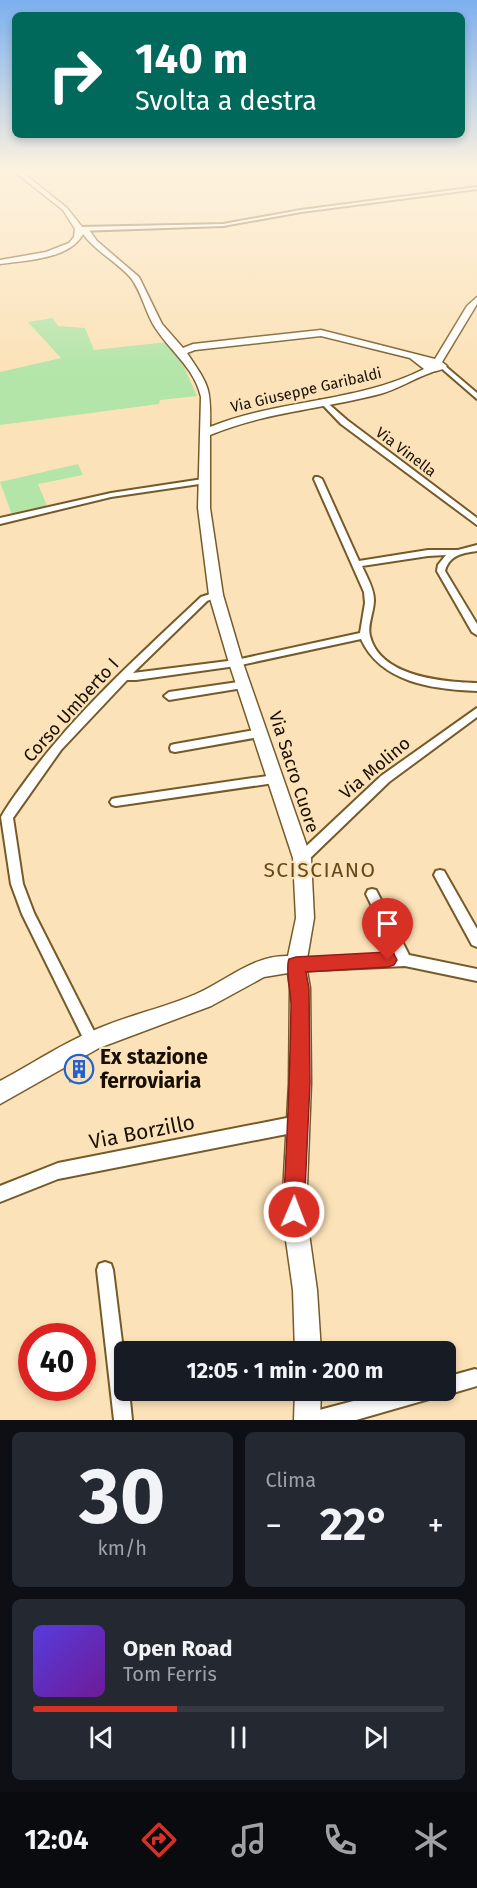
<!DOCTYPE html>
<html lang="it">
<meta charset="utf-8">
<style>
:root{--surface:#171b24;--page:#242831;--text:#f1f3f6;--muted:#9ea1a6;--line:#363941;--accent:#d93025}
body{margin:0;font-family:"Fira Sans",sans-serif;background:var(--page);color:var(--text);height:100vh;display:flex;flex-direction:column;font-size:22px;white-space:nowrap}
*{box-sizing:border-box;margin:0}
p{font-size:20px;color:var(--muted)}
.icon{flex:none;width:33px;height:33px;fill:none;stroke:currentColor;stroke-width:2;stroke-linecap:round;stroke-linejoin:round}
.map{position:relative;height:1420px;overflow:hidden}
.details{display:flex;flex-direction:column;gap:12px;padding:12px;background:#0d0f14;flex:1}
.details>*{flex:none}
.guide{position:absolute;left:12px;top:12px;width:453px;height:126px;border-radius:9px;box-shadow:0 3px 9px #0003;background:#00695c;color:#fff;overflow:hidden}
.speed{position:absolute;left:18px;top:1323px;display:flex;gap:12px;font-size:30px;font-weight:700;text-align:center}
.speed>*{display:grid;place-content:center;width:78px;height:78px;border-radius:50%;background:var(--surface);box-shadow:0 3px 9px #0003;line-height:1}
.speed .limit{border:9px solid #d22;background:#fff;color:#111}
.pin{position:absolute;display:grid;place-items:center;width:51px;height:51px;color:#fff;margin:-62px -26px;border-radius:50% 50% 50% 0;rotate:-45deg;box-shadow:0 0 6px #0007}
.pin .icon{rotate:45deg}
.me{position:absolute;width:66px;margin:-33px;rotate:1deg;stroke-linejoin:round;filter:drop-shadow(0 0 4px #0008)}
.turn{display:flex;align-items:center;gap:21px;height:126px;padding:0 24px;font-size:27px}
.turn .icon{width:78px;height:78px;stroke-width:2.5}
.turn b{display:block;font-size:42px;line-height:51px}
.big{font-size:45px;font-weight:700;line-height:1.1}
.details .widget{flex:1;display:flex;flex-direction:column;justify-content:center;gap:9px;min-width:0;padding:0 21px;border-radius:9px;background:var(--page)}
.details .dial{align-items:center;gap:0}
.dial b{font-size:78px;line-height:1}
.song{display:flex;align-items:center;gap:18px}
.cover{width:72px;height:72px;border-radius:9px;background:linear-gradient(135deg,hsl(250 70% 55%),hsl(280 70% 35%))}
.played{height:6px;border-radius:3px;background:linear-gradient(90deg,var(--accent) 35%,var(--line) 35%)}
.keys{display:flex;justify-content:space-around;direction:ltr}
.heat{display:flex;justify-content:space-between;align-items:center;font-size:33px;direction:ltr}
.details .tiles{flex:1;display:grid;gap:12px;grid-template-columns:1fr 1fr}
.widget:last-child{grid-column:span 2}
.trip{position:absolute;left:114px;top:1341px;width:342px;height:60px;border-radius:9px;background:var(--surface);box-shadow:0 3px 9px #0003;font-weight:700;line-height:60px;text-align:center}
.dock{display:flex;height:96px;justify-content:space-around;align-items:center;background:#090b0e;color:var(--muted)}
.dock .icon{width:42px;height:42px}
.dock .active{color:var(--accent)}
.dock b{font-size:27px;color:var(--text)}
.map>svg:first-child{display:block}
</style>
<div class="map">
<svg width="477" height="1420" viewBox="0 0 477 1420">
<rect width="100%" height="100%" fill="#fbe2b8"/>
<!-- green -->
<path fill="#b3e5a9" d="M53,318L58,326L85,328L94,350L167,342L184,367L197,396L160,400L159,404L0,425V372L61,358L28,322Z
M78,464L83,475L38,484L47,506L12,515L0,482Z"/>
<!-- building -->
<path fill="#fbc769" stroke="#a48856" stroke-width="1.5" d="M88,1057L93,1071L70,1082L65,1070Z"/>
<g fill="none" stroke-linecap="round" stroke-linejoin="round">
<!-- street casing -->
<g stroke="#765b29" stroke-width="4">
<path id="street" d="M477,187V189L301,212L223,226L79,231L76,229L79,227L223,224L301,210Z
M440,365H444L477,393V399L440,367Z
M320,400H324L347,420L477,518V525L341,424L320,402Z
M315,477H318L322,479L359,561L428,550H458L477,545V551C463,553 449,555 445,571L477,624V635L472,632L437,571L438,565L446,555L428,556L362,566C366,576 374,588 374,600C374,612 367,625 370,636C380,677 443,682 477,683V691C433,689 381,683 361,639L236,666L136,680H127L61,750L13,818L23,884L34,913L99,1041L97,1046L92,1048L87,1046L22,914L11,884L1,817C10,801 22,786 32,772C81,707 142,653 201,597L216,592L221,595L207,601L133,673L236,660L360,633L365,603L364,592L314,479Z
M203,479H206V483L111,497L0,524V518L111,493Z
M245,681L250,685L249,687L169,700L164,696L169,692Z
M477,708V717L389,782L306,862L302,863L298,862L296,858L298,854L381,776Z
M261,729L265,730L266,733L265,736L175,752L171,751L170,748L171,745L175,744Z
M274,775L278,776L280,779L278,782L274,783L116,806L112,805L110,802L112,799L116,798Z
M440,870L444,871L477,929V947L472,945L434,875L436,871Z
M372,889L376,890L409,955L477,969V981L405,966L296,971L291,969L289,965L291,961L296,959L395,954L366,894L368,890Z
M297,1116L302,1119L305,1124L302,1129L297,1132L58,1179L0,1202V1186L58,1163Z
M105,1262L111,1264L113,1270L124,1358V1390H129L132,1420H114L97,1270L99,1264Z
M475,1369L477,1370V1386L446,1395L440,1392L439,1390H446V1377Z
M395,1390H438L435,1396L429,1399L356,1420H306L308,1413Z"/>
</g>
<!-- secondary casing -->
<g stroke="#765b29" stroke-width="3">
<path id="secondary" d="M15,172H22L67,208L82,227L89,230L97,241L139,277L162,324L183,348L193,344L321,330L435,359L467,306L477,297V304L442,362L447,366C442,371 437,370 430,373C413,379 398,389 380,394C323,409 265,412 210,435V508L223,595L243,663L311,858L314,918L306,965L310,988L311,1083L306,1212L317,1290L321,1352H295L293,1290L282,1212L289,1083L290,988L288,973L264,977L211,1006L99,1048L0,1104V1081C32,1064 63,1043 97,1029C129,1015 164,1008 196,994C226,981 253,955 288,956L296,918L293,858L229,663L209,595L198,508L201,397C194,366 168,350 153,324C145,310 141,291 131,278C116,261 96,252 83,234C70,259 28,260 0,264V260L46,252L69,243L74,237L75,229L63,210ZM321,336L410,358L424,369C357,403 279,399 210,427C211,387 209,386 187,353L195,350Z
M295,1390H321L320,1420H294Z"/>
</g>
<!-- street -->
<use href="#street" fill="#fff" fill-rule="evenodd"/>
<!-- secondary -->
<use href="#secondary" fill="#fff" fill-rule="evenodd"/>
</g>
<!-- sky -->
<linearGradient id="sky" x2="0" y2="1"><stop stop-color="#7cb0ef"/><stop offset="0.46" stop-color="#fdf2df"/><stop offset="1" stop-color="#fdf2df" stop-opacity="0"/></linearGradient>
<rect width="477" height="371" fill="url(#sky)"/>
<!-- route -->
<path fill="#d93025" stroke="#8d1f18" stroke-width="1.5" d="M388,952L394,954L397,960L394,965L388,967L306,972L309,988L310,1083L304,1212L301,1219L294,1222L286,1219L283,1212C287,1143 290,1074 291,1005C291,992 285,969 289,959L296,957Z"/>
<!-- icons -->
<defs>
<g id="building-ring" transform="scale(1.5)"><circle r="9.5" fill="#fbe2b8" stroke="#2261ce" stroke-width="1.5"/><path d="M-4-6H4V6H1V3H-1V6H-4ZM-2.5-4.3h1.7v1.8h-1.7ZM.8-4.3h1.7v1.8H.8ZM-2.5-1h1.7V.8h-1.7ZM.8-1h1.7V.8H.8Z" fill="#2261ce"/></g>
</defs>
<g fill-rule="evenodd">
<use href="#building-ring" x="79" y="1069"/>
</g>
<g text-anchor="middle" stroke-width="4.5" stroke-linejoin="round" paint-order="stroke">
<!-- far-street labels -->
<g font-size="15" fill="#190f00" stroke="#fbe2b8">
<text transform="translate(306 390) rotate(-13)" y="5">Via Giuseppe Garibaldi</text>
<text transform="translate(406 452) rotate(37)" y="5">Via Vinella</text>
</g>
<!-- street labels -->
<g font-size="18" fill="#190f00" stroke="#fbe2b8">
<text transform="translate(71 710) rotate(-48)" y="6">Corso Umberto I</text>
<text transform="translate(375 768) rotate(-40)" y="6">Via Molino</text>
<text transform="translate(294 772) rotate(72)" y="6">Via Sacro Cuore</text>
</g>
<!-- quarter labels -->
<g font-size="21" letter-spacing="1.5" fill="#654b18" stroke="#fbe2b8">
<text x="320" y="877">SCISCIANO</text>
</g>
<!-- near-poi labels -->
<g font-size="21" font-weight="bold" fill="#190f00" stroke="#fbe2b8" text-anchor="start">
<text x="100" y="1064">Ex stazione<tspan x="100" dy="24">ferroviaria</tspan></text>
</g>
<!-- near-street labels -->
<g font-size="21" fill="#190f00" stroke="#fbe2b8">
<text transform="translate(142 1132) rotate(-11)" y="7">Via Borzillo</text>
</g>
</g>
</svg>
<div class="speed"><div class="limit">40</div></div>
<div class="pin" style="left:388px;top:960px;background:#d93025"><svg class="icon" aria-label="arrive" viewBox="0 0 24 24"><path d="M6 21V4h12l-3 4 3 4H6"/></svg></div>
<svg class="me" style="left:294px;top:1212px" viewBox="-20 -20 40 40"><circle r="17" fill="#d93025" stroke="#fff" stroke-width="3"/><path d="M0-11L8 9 0 5-8 9z" fill="#fff"/></svg>
<div class="trip">12:05 · 1 min · 200 m</div>
<div class="guide">
<div class="turn"><svg class="icon" aria-label="right" viewBox="0 0 24 24"><path d="M7 20v-9h11M14 6l5 5-5 5"/></svg><div><b>140 m</b>Svolta a destra</div></div>
</div>
</div>
<section class="details">
<div class="tiles">
<div class="widget dial"><b>30</b><p>km/h</p></div>
<div class="widget"><p>Clima</p>
<div class="heat"><a>−</a><b class="big">22°</b><a>+</a></div>
</div>
<div class="widget">
<div class="song"><i class="cover"></i><div><b>Open Road</b><p>Tom Ferris</p></div></div>
<div class="played"></div>
<div class="keys"><svg class="icon" aria-label="previous" viewBox="0 0 24 24"><path d="M18 5L8 12l10 7zM5 5v14"/></svg><svg class="icon" aria-label="pause" viewBox="0 0 24 24"><path d="M8 5v14M16 5v14"/></svg><svg class="icon" aria-label="next" viewBox="0 0 24 24"><path d="M6 5l10 7-10 7zM19 5v14"/></svg></div>
</div>
</div>
</section>
<nav class="dock">
<b>12:04</b>
<svg class="icon active" aria-label="directions" viewBox="0 0 24 24"><path d="M12 3l9 9-9 9-9-9zM9 14v-3h6M13 9l2 2-2 2"/></svg>
<svg class="icon" aria-label="music" viewBox="0 0 24 24"><path d="M9 18V5l10-2v13"/><circle cx="6" cy="18" r="3"/><circle cx="16" cy="16" r="3"/></svg>
<svg class="icon" aria-label="phone" viewBox="0 0 24 24"><path d="M5 4h4l2 5-3 2q2 4 5 5l2-3 5 2v4C11 20 4 13 5 4z"/></svg>
<svg class="icon" aria-label="climate" viewBox="0 0 24 24"><path d="M12 3v18M4 7l16 10M4 17L20 7"/></svg>
</nav>
